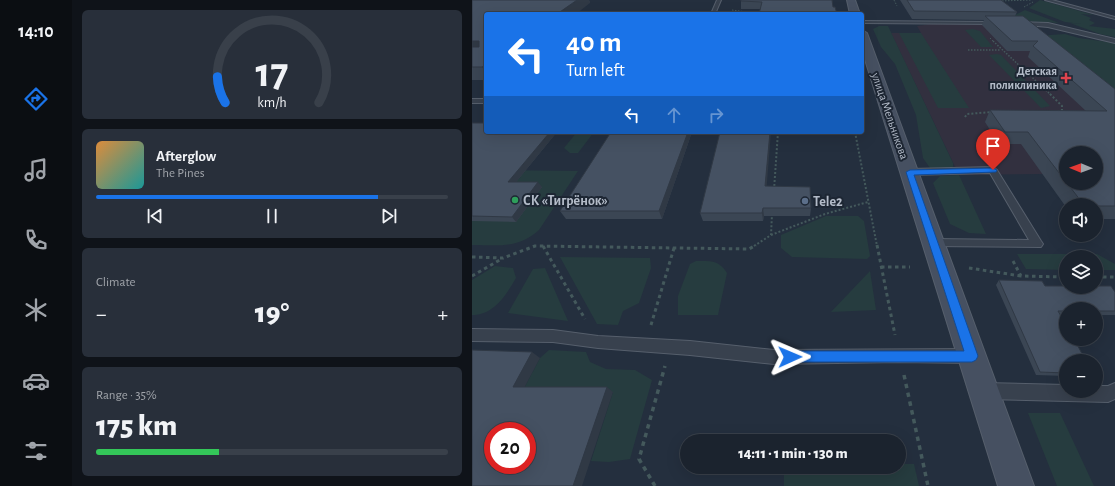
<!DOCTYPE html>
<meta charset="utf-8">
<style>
:root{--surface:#1b232e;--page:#282f3a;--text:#f1f3f6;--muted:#a0a4aa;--line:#39404a;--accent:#1a73e8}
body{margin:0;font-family:"Alegreya Sans",sans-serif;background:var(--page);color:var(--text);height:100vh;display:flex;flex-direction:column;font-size:15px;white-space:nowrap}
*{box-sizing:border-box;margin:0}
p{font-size:13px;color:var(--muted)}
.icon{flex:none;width:22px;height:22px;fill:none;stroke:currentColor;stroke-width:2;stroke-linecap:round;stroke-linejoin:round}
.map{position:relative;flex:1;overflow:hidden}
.sheet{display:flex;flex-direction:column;gap:10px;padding:10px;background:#0f1319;width:400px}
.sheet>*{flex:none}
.guide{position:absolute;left:12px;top:12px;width:380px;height:122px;border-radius:4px;box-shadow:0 4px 16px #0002,0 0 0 1px var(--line);background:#1a73e8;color:#fff;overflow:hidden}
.needle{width:26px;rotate:271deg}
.controls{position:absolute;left:587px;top:146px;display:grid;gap:8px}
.controls a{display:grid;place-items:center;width:44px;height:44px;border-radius:50%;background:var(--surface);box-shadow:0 4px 16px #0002,0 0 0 1px var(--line);font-size:20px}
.speed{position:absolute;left:12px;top:422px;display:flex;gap:8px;font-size:20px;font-weight:700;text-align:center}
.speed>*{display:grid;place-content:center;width:52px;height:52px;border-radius:50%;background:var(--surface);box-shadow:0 4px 16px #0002,0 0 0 1px var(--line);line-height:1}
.speed .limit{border:6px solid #d22;background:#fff;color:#111}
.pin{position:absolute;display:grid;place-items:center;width:34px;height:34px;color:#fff;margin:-41px -17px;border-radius:50% 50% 50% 0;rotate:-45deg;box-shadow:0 0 4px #0007}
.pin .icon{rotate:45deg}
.me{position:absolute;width:44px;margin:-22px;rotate:89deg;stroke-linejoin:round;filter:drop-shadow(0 0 3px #0008)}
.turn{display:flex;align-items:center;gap:14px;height:84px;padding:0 16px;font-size:18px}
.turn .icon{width:52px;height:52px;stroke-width:2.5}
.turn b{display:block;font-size:28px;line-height:34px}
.lanes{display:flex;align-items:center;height:38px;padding:0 16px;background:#0003;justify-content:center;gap:20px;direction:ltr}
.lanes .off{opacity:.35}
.big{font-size:30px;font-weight:800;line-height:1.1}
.sheet .tile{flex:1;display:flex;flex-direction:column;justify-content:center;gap:6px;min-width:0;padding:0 14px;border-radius:6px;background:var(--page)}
.sheet .dial{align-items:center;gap:0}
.dial svg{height:104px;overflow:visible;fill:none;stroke:var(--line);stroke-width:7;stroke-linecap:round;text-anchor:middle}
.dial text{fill:var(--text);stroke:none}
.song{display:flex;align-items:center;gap:12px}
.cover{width:48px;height:48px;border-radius:6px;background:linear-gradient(135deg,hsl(30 70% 55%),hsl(180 70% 35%))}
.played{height:4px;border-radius:2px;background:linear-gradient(90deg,var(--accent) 80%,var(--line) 80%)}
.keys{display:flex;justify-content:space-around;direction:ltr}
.heat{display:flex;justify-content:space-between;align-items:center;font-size:22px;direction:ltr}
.charge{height:6px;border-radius:3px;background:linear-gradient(90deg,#34c759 35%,var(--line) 0)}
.trip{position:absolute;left:208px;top:434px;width:226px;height:40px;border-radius:20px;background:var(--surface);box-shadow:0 4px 16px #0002,0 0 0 1px var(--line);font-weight:800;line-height:40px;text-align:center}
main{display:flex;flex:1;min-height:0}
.tab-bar{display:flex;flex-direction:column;width:72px;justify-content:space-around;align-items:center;background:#0b0e12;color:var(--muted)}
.tab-bar .icon{width:28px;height:28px}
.tab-bar .active{color:var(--accent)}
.tab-bar b{font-size:18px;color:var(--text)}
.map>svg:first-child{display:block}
</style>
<main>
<nav class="tab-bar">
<b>14:10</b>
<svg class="icon active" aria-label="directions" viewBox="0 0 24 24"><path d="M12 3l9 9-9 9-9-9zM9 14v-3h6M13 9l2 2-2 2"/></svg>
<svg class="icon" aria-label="music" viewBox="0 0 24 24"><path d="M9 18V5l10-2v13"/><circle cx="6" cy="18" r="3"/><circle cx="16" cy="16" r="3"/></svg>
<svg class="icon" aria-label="phone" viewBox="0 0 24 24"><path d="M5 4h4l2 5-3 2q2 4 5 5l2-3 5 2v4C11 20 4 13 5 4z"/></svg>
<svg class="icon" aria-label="climate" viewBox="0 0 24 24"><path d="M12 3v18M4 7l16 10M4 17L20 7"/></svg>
<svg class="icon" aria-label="car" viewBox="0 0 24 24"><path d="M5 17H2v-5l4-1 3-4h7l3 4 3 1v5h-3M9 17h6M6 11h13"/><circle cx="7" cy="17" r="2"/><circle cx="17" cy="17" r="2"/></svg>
<svg class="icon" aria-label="filters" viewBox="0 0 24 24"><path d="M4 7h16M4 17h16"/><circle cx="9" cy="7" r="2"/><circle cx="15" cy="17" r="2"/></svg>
</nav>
<section class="sheet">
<div class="tile dial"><svg viewBox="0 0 100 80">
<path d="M14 69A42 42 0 1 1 86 69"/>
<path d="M14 69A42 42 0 0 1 8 49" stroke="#1a73e8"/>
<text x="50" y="56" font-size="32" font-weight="700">17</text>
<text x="50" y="72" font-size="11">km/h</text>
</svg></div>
<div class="tile">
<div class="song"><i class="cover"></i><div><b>Afterglow</b><p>The Pines</p></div></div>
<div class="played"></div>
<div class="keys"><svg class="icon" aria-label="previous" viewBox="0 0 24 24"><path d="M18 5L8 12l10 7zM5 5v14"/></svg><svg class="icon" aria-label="pause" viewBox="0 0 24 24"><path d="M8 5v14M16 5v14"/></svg><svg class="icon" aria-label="next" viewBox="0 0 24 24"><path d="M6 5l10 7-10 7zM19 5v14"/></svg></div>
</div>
<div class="tile"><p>Climate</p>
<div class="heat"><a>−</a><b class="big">19°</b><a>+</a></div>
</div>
<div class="tile"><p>Range · 35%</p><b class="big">175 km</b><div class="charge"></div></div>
</section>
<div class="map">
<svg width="643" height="486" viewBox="0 0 643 486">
<rect width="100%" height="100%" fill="#242f3e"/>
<!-- medical -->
<path fill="#32303f" d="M459,24L552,25L605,71L624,153H594L570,174L487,175L419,33H449L445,26Z"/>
<!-- green -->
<path fill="#263c3f" d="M568,0L622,15L609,14L619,18L617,20L623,23L617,26L643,29V37L628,34L598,23L610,24L593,22L557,8Z
M553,10L587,23L533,20Z
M407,26H416L481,163V167L475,170H464L458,168L451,158L444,115L423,64L409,47L401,29Z
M501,29L508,31L521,47H509L493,30Z
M427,33H449L497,108H466Z
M593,34L607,38L643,43V98L564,36Z
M525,54L529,55L578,106L569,108L517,55Z
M105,132H122L106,153H98L92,148Z
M0,170L106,171L67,230C46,249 26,245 0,245Z
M487,175L514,234L497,233L478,224L461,183L468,176Z
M354,216H386L392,221L398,256L395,259L320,257L309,248V235Z
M545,254H625L643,264V270H624V257H594V270L554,269Z
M88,257L178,258L179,268L167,303L151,311L146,325L125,324Z
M224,261C239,261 247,260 255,273L246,315H206V296L218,264Z
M23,266L41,268L44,278C34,295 22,315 0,315V280Z
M73,268L96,321L36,313L61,269Z
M398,271L404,310L359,312Z
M77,350L114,352L118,362L134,369L163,370L180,380L158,459L137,462L119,461L141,392H50L68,358Z
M556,413H588L622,486H585Z
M427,464H442L447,486H312V467H427Z"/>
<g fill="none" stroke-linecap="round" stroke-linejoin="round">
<!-- service casing -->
<g stroke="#565f6c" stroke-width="2">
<path id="service" d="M245,0H249L243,14H239Z
M573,0H580L643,17V19Z
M390,21L525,22L527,23L525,24L390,23Z
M546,22L576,23L643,39V43L576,27L544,24Z
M0,99H14V103H0Z
M521,167L525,170L569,241L571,244L569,247L458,246L456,243L462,239L557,240L518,173L438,175L433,172L438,169Z
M0,329L81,330L126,336L218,341L302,350L500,349L505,351L507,356L505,361L500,363L427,362L302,364L218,355L126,348L81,342L0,341Z
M512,383L594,385V391H624V386H636L643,383V399L636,402L512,399L507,396L504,391L507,386Z"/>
</g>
<!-- secondary casing -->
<g stroke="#565f6c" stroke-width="2">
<path id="secondary" d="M375,0H383L388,14H378Z
M390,30L395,33L562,486H526L390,50Z"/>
</g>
<!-- path-far4 -->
<path stroke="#44595c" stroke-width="1" stroke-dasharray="1.5 1.5" stroke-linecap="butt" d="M422,0L425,6
M527,1L560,0
M552,7L561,2
M260,10L275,12L274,14
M518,38L522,42"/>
<!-- path-far3 -->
<path stroke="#44595c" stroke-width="1.5" stroke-dasharray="1.5 1.5" stroke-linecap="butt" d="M521,41L579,95
M496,50H529"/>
<!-- path-far2 -->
<path stroke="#44595c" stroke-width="2" stroke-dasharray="2 2" stroke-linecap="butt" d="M578,94L590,106V110L585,112
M493,117L495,114L520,112
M383,132L405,246
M302,190L306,132
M299,235L353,214L396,202
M282,246L299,235L300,214"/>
<!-- path-far1 -->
<path stroke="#44595c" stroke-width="3" stroke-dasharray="3.5 3.5" stroke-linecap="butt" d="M405,245L423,335
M71,246L113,319
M0,257L31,258L63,246L277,249L284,245
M541,261L549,276L594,277
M409,267H438
M497,268L549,276
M0,276L31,258
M624,277H643
M179,325L202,248"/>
<!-- path -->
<path stroke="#44595c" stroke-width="3.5" stroke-dasharray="4.5 4.5" stroke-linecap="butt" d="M432,375L456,486
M183,486L167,459L193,366"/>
<!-- service -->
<use href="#service" fill="#38414e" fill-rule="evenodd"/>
<!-- secondary -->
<use href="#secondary" fill="#465061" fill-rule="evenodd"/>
</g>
<!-- wall -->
<path fill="#3b4654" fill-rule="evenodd" d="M0,0H117L118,3L14,14V80H0Z
M269,0L361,7L288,9H269Z
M428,0H529L545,12L543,16L643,89V219H624V205H594V207L549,144H527L513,122L518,110L614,111L556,57L558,51H535L510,25L512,20L440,19ZM594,153L624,183H594Z
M0,123L14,132H85L44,182L70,187L44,222L0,221Z
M220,132L190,219H94L88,211Z
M294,187L339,208L338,216H292L291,221H231L228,213Z
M527,280L573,286L643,292V315H624V309H594V315H589L594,361V376L564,375L524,285Z"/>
<!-- shaded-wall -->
<path fill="#303945" d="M105,0H117L118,3L104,14H85Z
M0,41H7L14,52L0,54Z
M14,65V73L10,67Z
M78,132H85L40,187L36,182Z
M216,132H220L190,219L187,211Z
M298,132H299L294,195L293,186Z
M66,182L70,187L44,222L40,217Z
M291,208L292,216L291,221L290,213Z
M60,352L68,358L50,392L41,387Z
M135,387L141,392L110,486H101Z"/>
<!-- building -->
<path fill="#455162" stroke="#303945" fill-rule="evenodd" d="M0,0H105L85,14H14V65L10,67H0V47H7V41H0Z
M269,0H360L361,7H363L365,14H287L290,2L269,1Z
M435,0H529L545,12L442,11Z
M513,16H551L643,89V206H624V205H612L595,183H624V153H594V182L556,132H533L518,110L635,111L561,46L566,41H540Z
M0,123H14V132H78L36,182H66L40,217L0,216Z
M139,132H216L187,211H88Z
M248,132H298L293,186L338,187L339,208H291L290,213H228Z
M527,280L570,281L573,286H594V287H624V286H639L643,292V311H624V309H594V311H586L594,325V339H602L614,361H594V373L568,372Z
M0,350L60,352L41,387H135L101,486H0ZM21,431H55V465H21Z"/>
<!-- route -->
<path fill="#1a73e8" stroke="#114b97" d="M521,168L525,170L524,172L442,175L506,356L504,360L500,362H318L313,361L312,357L313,353L318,351H492L434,172L438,170Z"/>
<!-- markers -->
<path fill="#e0444e" stroke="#1d2633" stroke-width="1.5" d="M592 72h4v4h4v4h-4v4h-4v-4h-4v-4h4z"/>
<circle fill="#2e9e5b" stroke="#1d2633" stroke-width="1.5" cx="43" cy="200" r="4"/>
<circle fill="#5c6f8a" stroke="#1d2633" stroke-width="1.5" cx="333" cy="201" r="4"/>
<g text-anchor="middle" stroke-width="4" stroke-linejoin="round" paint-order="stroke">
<!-- far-poi labels -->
<g font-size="12" font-weight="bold" fill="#b4bcc9" stroke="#1d2633" text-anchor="end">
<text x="585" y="75">Детская<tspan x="585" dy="14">поликлиника</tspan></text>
</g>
<!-- far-street labels -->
<g font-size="12" fill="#b4bcc9" stroke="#1d2633">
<text transform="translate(418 116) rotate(71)" y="4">улица Мельникова</text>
</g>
<!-- poi labels -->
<g font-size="14" font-weight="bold" fill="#b4bcc9" stroke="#1d2633" text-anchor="start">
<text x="51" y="205">СК «Тигрёнок»</text>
<text x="341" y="206">Tele2</text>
</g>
</g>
</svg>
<div class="controls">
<a><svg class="needle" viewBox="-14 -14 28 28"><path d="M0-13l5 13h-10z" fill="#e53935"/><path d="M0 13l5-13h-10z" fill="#a0a4aa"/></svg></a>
<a><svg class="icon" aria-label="sound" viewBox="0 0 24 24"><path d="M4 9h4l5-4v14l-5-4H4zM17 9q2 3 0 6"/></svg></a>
<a><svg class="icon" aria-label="layers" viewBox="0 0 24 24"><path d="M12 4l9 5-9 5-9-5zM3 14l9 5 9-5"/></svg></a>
<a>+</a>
<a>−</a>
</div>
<div class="speed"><div class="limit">20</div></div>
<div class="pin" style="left:521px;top:170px;background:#d93025"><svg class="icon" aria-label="arrive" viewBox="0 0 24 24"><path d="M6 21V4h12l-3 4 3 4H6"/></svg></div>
<svg class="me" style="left:318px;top:357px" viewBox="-20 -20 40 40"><path d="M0-17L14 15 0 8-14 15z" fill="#1a73e8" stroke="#fff" stroke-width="4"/></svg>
<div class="trip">14:11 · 1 min · 130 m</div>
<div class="guide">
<div class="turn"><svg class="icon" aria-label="left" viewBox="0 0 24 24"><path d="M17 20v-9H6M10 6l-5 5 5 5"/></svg><div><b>40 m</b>Turn left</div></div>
<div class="lanes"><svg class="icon" aria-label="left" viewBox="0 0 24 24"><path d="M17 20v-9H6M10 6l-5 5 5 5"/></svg><svg class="icon off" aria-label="ahead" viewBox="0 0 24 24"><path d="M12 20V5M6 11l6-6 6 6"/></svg><svg class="icon off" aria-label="right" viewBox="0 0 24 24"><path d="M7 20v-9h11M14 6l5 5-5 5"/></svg></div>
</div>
</div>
</main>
